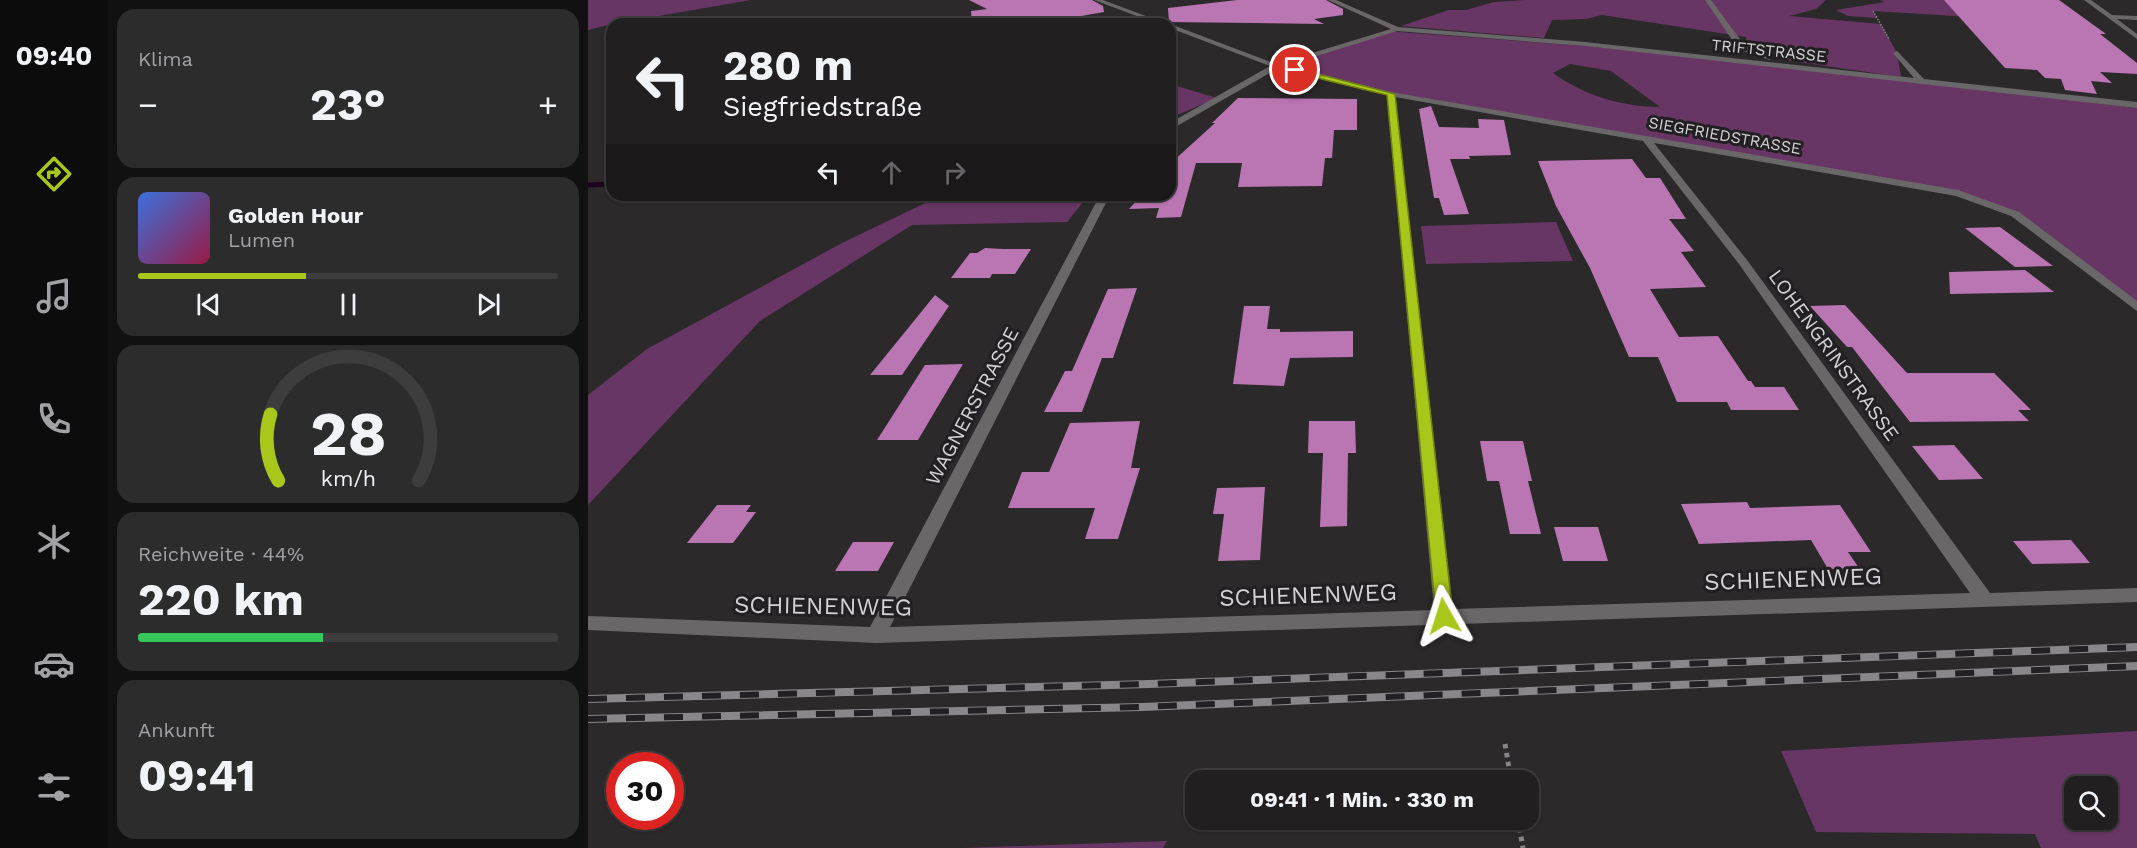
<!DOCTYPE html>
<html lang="de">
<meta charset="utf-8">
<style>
:root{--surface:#211f20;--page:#2d2c2d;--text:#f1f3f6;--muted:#a2a2a5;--line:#3e3d3e;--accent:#a9c71a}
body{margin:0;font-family:"Work Sans",sans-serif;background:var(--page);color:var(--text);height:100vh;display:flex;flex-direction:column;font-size:22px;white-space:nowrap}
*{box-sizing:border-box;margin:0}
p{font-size:20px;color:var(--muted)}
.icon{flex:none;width:33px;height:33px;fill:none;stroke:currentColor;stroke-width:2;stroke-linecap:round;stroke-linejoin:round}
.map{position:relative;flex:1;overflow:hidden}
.drawer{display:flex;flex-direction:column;gap:9px;padding:9px;background:#121112;width:480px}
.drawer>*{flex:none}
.banner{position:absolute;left:18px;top:18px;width:570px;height:183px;border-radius:18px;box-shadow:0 2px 4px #0004,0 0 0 2px var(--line);background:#211f20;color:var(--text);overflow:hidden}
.tools{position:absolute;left:1476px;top:776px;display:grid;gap:12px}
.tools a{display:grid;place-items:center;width:54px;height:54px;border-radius:12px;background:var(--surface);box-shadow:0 2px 4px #0004,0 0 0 2px var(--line);font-size:30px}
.speed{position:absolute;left:18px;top:752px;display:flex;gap:12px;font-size:30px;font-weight:700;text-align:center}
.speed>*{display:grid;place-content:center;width:78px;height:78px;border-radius:50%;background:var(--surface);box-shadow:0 2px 4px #0004,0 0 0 2px var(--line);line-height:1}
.speed .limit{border:9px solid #d22;background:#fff;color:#111}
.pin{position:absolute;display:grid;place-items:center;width:51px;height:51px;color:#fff;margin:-26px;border:3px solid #fff;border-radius:50%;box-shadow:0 2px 6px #0007}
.me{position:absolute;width:66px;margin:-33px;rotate:354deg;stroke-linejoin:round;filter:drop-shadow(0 0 4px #0008)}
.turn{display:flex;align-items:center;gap:21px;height:126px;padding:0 18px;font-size:27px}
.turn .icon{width:78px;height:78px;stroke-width:2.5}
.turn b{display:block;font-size:42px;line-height:51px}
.lanes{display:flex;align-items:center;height:57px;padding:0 18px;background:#0003;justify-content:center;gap:30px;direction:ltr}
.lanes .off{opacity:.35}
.big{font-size:45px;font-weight:700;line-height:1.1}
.drawer .tile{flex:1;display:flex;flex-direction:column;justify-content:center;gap:9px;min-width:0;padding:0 21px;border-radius:18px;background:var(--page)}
.drawer .dial{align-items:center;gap:0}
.dial svg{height:156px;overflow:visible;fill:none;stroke:var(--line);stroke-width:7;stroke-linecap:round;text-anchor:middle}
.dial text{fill:var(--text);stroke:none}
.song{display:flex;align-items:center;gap:18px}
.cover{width:72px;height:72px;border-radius:9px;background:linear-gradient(135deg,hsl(220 70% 55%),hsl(340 70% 35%))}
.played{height:6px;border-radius:3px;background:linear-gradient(90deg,var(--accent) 40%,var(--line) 40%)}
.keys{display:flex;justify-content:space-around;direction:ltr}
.heat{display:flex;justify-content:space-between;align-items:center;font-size:33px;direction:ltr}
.charge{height:9px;border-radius:4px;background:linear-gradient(90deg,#34c759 44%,var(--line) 0)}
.trip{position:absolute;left:597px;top:770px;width:354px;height:60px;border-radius:18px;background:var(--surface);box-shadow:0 2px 4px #0004,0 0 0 2px var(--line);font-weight:700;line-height:60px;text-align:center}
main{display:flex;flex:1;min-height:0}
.menu{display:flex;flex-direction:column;width:108px;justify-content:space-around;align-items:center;background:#0d0c0d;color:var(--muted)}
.menu .icon{width:42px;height:42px}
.menu .active{color:var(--accent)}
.menu b{font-size:27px;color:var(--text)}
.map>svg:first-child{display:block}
</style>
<main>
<nav class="menu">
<b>09:40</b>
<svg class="icon active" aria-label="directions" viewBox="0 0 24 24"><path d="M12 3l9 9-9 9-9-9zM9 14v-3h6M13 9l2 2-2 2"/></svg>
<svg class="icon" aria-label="music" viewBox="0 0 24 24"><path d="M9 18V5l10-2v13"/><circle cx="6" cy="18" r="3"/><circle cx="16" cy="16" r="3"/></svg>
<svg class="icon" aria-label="phone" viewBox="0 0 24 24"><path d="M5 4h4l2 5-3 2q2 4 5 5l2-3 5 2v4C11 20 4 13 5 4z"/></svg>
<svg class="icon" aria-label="climate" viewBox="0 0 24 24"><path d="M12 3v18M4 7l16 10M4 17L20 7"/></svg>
<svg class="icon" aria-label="car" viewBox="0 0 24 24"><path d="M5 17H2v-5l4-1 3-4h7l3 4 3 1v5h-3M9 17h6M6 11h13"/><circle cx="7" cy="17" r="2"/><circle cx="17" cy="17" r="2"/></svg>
<svg class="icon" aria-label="filters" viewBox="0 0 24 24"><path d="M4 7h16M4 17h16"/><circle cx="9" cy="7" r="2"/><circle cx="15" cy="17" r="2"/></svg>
</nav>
<section class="drawer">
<div class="tile"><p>Klima</p>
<div class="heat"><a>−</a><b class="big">23°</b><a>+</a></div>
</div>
<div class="tile">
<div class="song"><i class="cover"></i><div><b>Golden Hour</b><p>Lumen</p></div></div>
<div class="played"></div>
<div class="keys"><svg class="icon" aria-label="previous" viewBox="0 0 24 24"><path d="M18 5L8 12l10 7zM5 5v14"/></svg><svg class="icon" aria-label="pause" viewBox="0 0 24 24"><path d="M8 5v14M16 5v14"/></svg><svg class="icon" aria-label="next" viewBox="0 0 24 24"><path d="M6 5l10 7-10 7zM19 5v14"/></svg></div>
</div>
<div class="tile dial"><svg viewBox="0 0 100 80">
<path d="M14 69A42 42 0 1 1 86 69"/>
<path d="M14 69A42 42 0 0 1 10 35" stroke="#a9c71a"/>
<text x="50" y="56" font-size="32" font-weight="700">28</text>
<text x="50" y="72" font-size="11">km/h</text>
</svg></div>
<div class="tile"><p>Reichweite · 44%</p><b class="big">220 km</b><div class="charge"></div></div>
<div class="tile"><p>Ankunft</p><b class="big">09:41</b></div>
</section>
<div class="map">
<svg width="1549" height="848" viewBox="0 0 1549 848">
<rect width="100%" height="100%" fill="#2c292b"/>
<!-- green -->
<path fill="#683664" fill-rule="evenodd" d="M0,0H163L24,24L0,30Z
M939,0H1238L1228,9L1201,16L1293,24L1309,53L1313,77L1190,59L1160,49L1158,37L1014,15L998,19L964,20L956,38L813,26L861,10H878L906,2Z
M1291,0H1367L1384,17L1285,11L1289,18L1260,16L1248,10L1297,2Z
M797,31L997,46L1193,66L1549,108V307L1427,214L1370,193L803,94L688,66ZM982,64L1023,71L1072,107C1034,107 995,95 965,73Z
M582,84L629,98L582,118Z
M354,195H501L479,222L324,225L172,321L0,505V395L59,349L254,243Z
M968,222L985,261L838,264L833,226Z
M1549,731V848H1453L1447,834L1228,832L1193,751ZM1486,786H1520V819H1486Z
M579,841L575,848H375Z"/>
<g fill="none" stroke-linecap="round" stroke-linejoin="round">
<!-- stream -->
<path stroke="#1e011d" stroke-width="5" d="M0,185L24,184"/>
</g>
<!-- building -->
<path fill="#ba75b3" d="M436,0H504L515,6L516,12L482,18L493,24H384L383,11L399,9L381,0Z
M649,0H738L755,9V15L726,19L736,24L581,22L580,8Z
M1356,0H1471L1518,34H1512L1549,63V74L1512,72L1524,83L1503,81L1509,94L1477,90L1473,79L1457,78L1449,70L1417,68Z
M650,98L769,99V130H746L744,158H737L734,186L650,187L654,163H608L593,217L568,218L571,208L541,209L554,195H582V167L585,163H583L627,123H624Z
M843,106L851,127L891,128L890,119L916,120L923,155L881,156L882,159H862L881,214L856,215L851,198H846L831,109Z
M1044,159L1058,178H1072L1098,219H1081L1106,251L1093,252L1118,287L1062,289L1091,337L1130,336L1160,381H1163L1167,387H1196L1211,410H1143L1139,402H1089L1070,357H1041L1002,268L968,206L950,161Z
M1412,227L1465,266L1427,267L1377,228Z
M397,248L415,249H443L427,274H404L402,278H363L382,253H389Z
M1437,270L1466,292L1362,294L1361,272Z
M549,288L525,358H514L494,412H456L477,371H484L520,289Z
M347,295L361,306L314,375H282Z
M1257,305L1319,373H1406L1443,410H1430L1441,421L1322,422L1264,347H1259L1222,306Z
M656,306H682L679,329H692V332L765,331V357L702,358L696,386L645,384Z
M375,364L330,440H289L337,365Z
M552,421L543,468H552L530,539H497L507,508H420L434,472H461L482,423Z
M721,421H767L768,453H760L759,526L732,527L735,453H720Z
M892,441H935L944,481H940L953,534H922L911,481H899Z
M1366,445L1395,479L1351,480L1324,446Z
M677,487L672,560L630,561L636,514H625L629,488Z
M1159,502L1162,508L1252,505L1283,552H1260L1271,568L1240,569L1223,540L1111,544L1093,504Z
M129,505H163L158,512H168L145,543H99Z
M966,527H1010L1020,561H975Z
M1483,540L1502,563L1444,564L1425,541Z
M265,542H306L290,571H247Z"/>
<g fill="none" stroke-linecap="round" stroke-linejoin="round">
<!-- path-far1 -->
<path stroke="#878587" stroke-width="1.5" stroke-dasharray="1.5 1.5" stroke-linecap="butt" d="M1285,11L1301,39"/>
<!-- path -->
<path stroke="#878587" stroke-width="5" stroke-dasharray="4.5 4.5" stroke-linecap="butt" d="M917,744L923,780
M930,819L935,848"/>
<!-- minor -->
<path fill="#6a6769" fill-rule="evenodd" d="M506,0H515L579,24H570Z
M740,0H748L810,27L997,42L1326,78L1305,53L1309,51L1336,79L1549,102V108L997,46L809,31L697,66L803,92L1370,190L1431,212L1549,301V311L1423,216L1368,196L1066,143L1159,260L1402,593L1549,588V602L288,643L0,630V616L282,627L512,195H522L302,627L846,610L799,95L689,69L582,130V123L682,66L582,28V24L688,64L803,29ZM807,97L1055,141L1151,264L1382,593L865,609Z
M1117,0H1123L1157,46L1182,56V60L1151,50Z
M1496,0H1503L1524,15L1549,16V20L1529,19L1549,34V39Z"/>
<!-- rail casing -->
<g stroke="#898789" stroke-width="8">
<path id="rail" d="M0,699L561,684L1549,647
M0,719L554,707L1549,666"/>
</g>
<!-- rail -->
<use href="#rail" stroke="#222022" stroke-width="6" stroke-dasharray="19" stroke-linecap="butt"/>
</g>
<!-- route -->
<path fill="#a9c71a" stroke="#6e8111" stroke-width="1.5" d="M707,68L807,94L865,616L863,620L856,622L850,620L848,616L799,95L705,72Z"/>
<g text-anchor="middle" stroke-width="6" stroke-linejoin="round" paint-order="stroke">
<!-- far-street labels -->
<g font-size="16" fill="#d4d3d4" stroke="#222022">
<text transform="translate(1181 50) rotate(6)" y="6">TRIFTSTRASSE</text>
<text transform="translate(1137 135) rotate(10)" y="6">SIEGFRIEDSTRASSE</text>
</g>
<!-- street labels -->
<g font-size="20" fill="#d4d3d4" stroke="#222022">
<text transform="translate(1246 355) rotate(54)" y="7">LOHENGRINSTRASSE</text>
<text transform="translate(384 406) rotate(-62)" y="7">WAGNERSTRASSE</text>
</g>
<!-- near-street labels -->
<g font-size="24" fill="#d4d3d4" stroke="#222022">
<text transform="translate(1205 579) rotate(-2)" y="8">SCHIENENWEG</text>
<text transform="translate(720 595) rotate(-2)" y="8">SCHIENENWEG</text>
<text transform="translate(235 606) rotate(1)" y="8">SCHIENENWEG</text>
</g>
</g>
</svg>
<div class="tools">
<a><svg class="icon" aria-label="search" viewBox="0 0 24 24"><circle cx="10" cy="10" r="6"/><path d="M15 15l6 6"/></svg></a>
</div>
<div class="speed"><div class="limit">30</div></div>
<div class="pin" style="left:707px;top:70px;background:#d93025"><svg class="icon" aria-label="arrive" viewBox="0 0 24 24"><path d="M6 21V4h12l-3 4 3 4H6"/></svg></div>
<svg class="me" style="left:856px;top:616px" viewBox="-20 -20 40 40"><path d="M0-17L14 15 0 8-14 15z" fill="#a9c71a" stroke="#fff" stroke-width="4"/></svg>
<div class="trip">09:41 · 1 Min. · 330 m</div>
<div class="banner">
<div class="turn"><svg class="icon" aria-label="left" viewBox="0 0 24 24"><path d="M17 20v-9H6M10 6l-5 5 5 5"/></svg><div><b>280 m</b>Siegfriedstraße</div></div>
<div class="lanes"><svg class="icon" aria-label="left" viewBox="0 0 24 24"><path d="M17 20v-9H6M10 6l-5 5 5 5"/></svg><svg class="icon off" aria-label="ahead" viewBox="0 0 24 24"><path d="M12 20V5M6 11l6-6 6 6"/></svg><svg class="icon off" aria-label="right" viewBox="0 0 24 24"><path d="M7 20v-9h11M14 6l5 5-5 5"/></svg></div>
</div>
</div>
</main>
